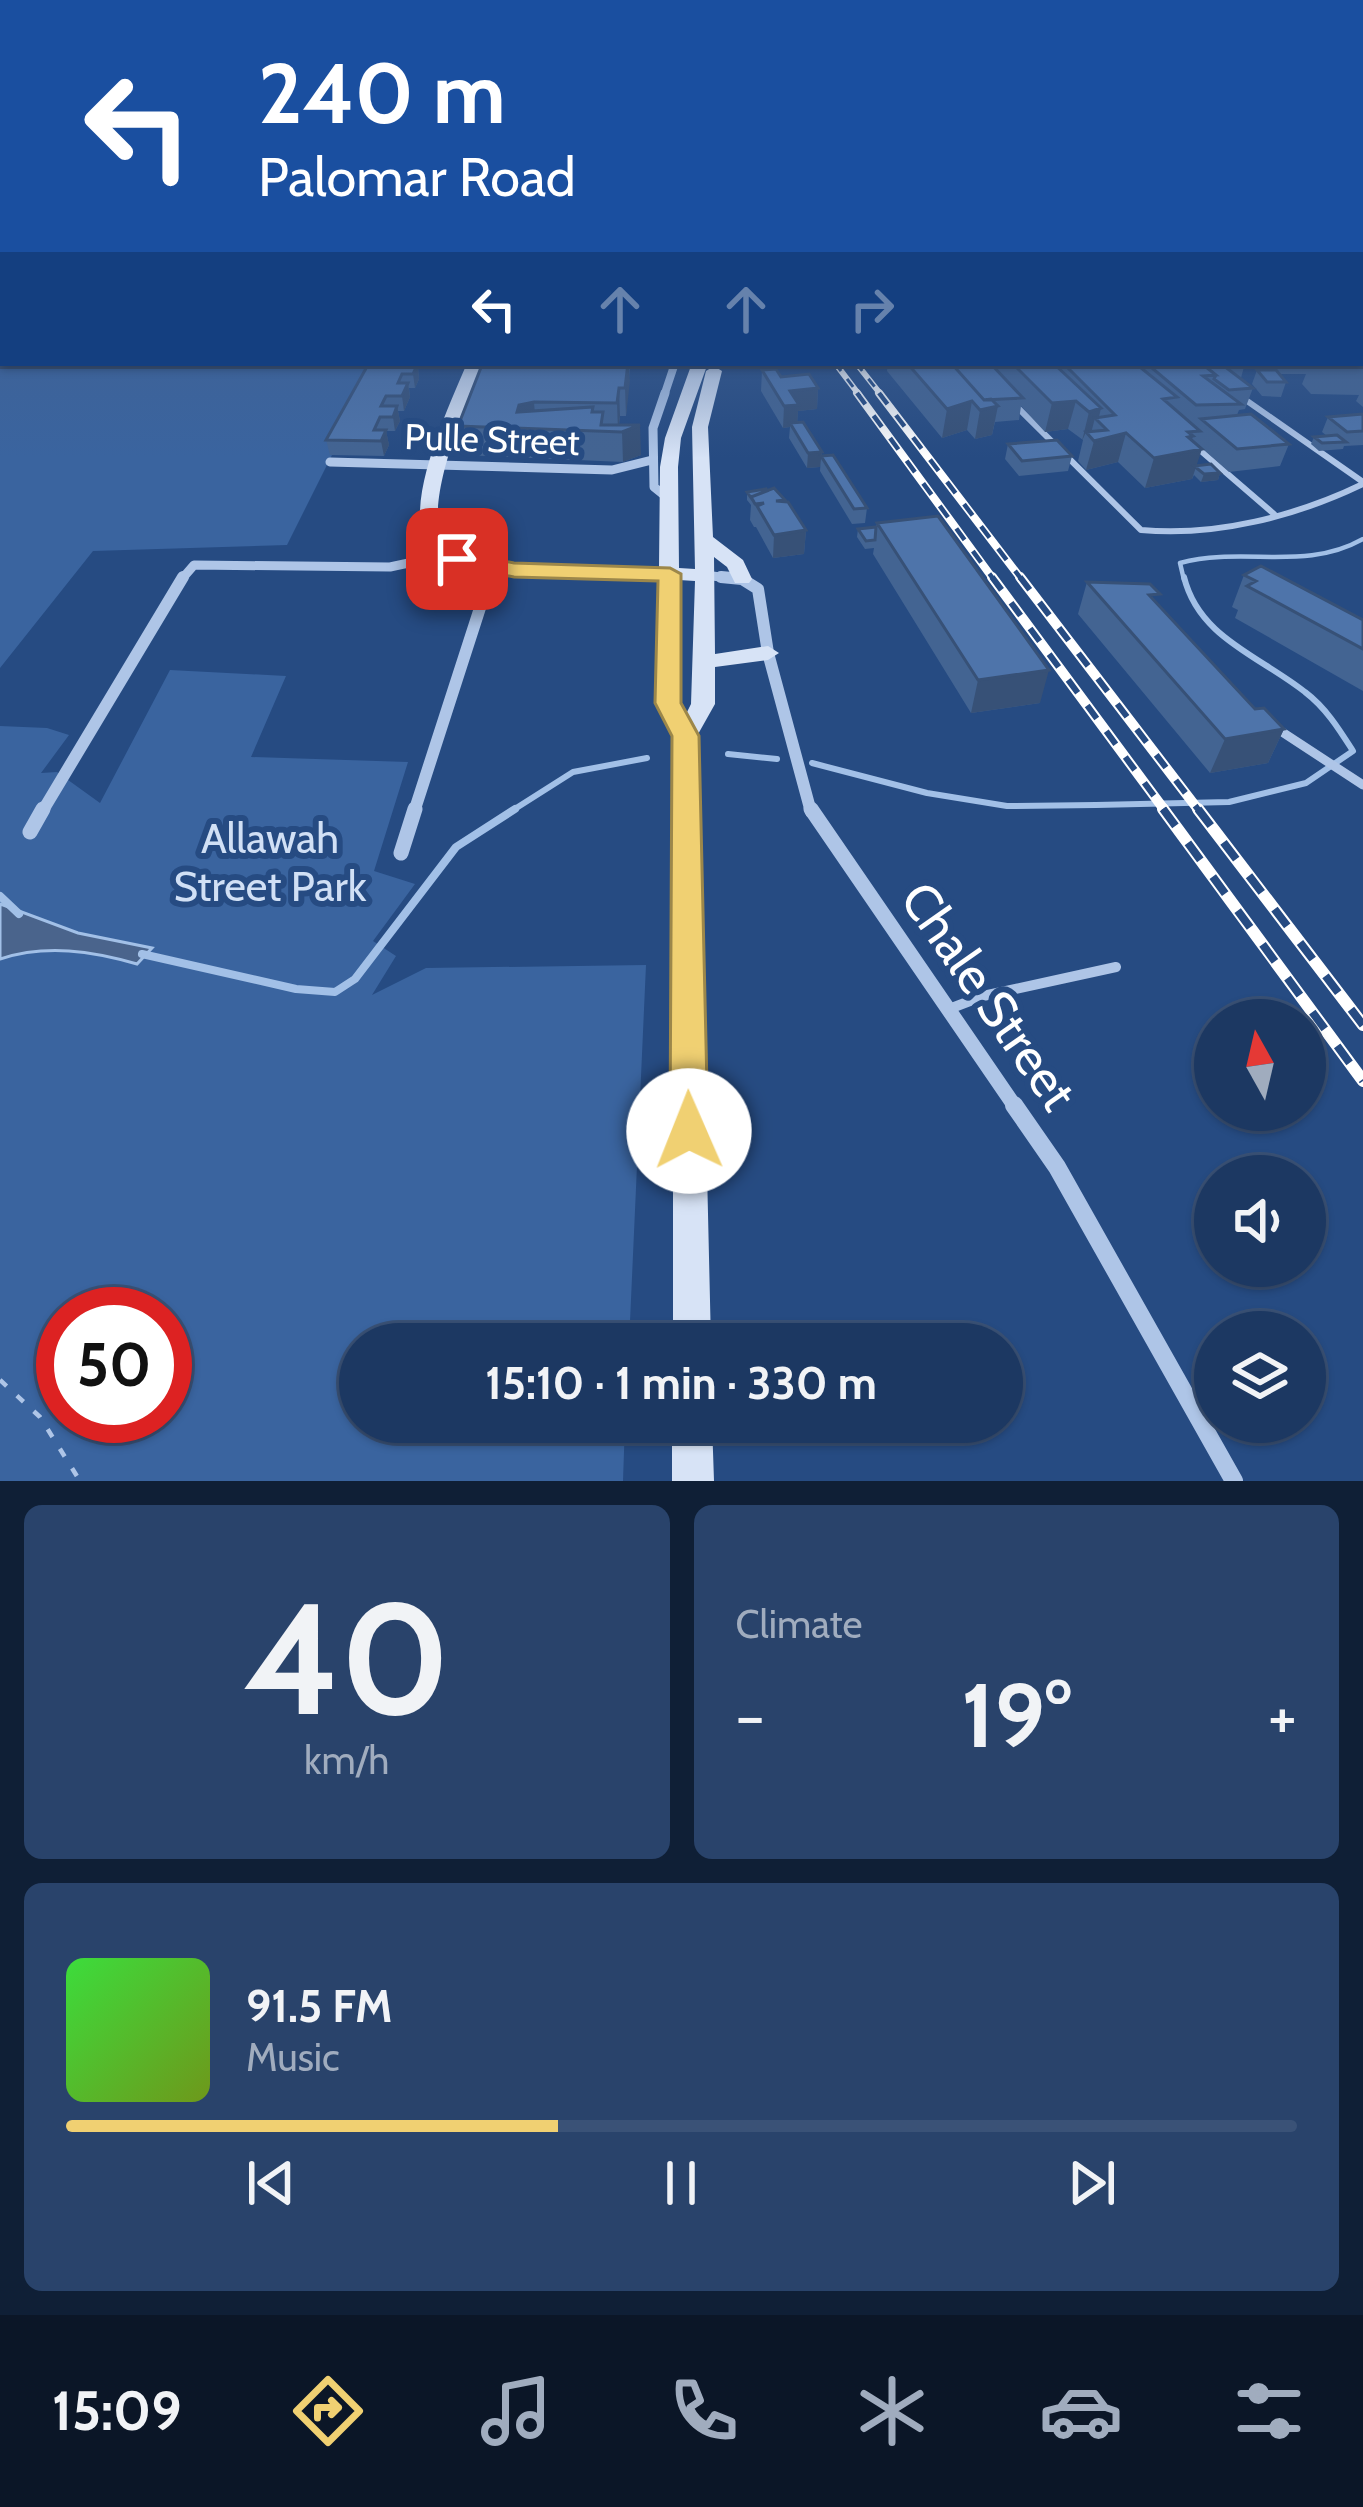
<!DOCTYPE html>
<meta charset="utf-8">
<style>
:root{--surface:#1c3862;--page:#29436b;--text:#f1f3f6;--muted:#a0acbe;--line:#3a5277;--accent:#f0d072}
body{margin:0;font-family:Cabin,sans-serif;background:var(--page);color:var(--text);height:100vh;display:flex;flex-direction:column;font-size:45px;white-space:nowrap}
*{box-sizing:border-box;margin:0}
p{font-size:39px;color:var(--muted)}
.icon{flex:none;width:66px;height:66px;fill:none;stroke:currentColor;stroke-width:2;stroke-linecap:round;stroke-linejoin:round}
.map{position:relative;height:1481px;overflow:hidden}
.sheet{display:flex;flex-direction:column;gap:24px;padding:24px;background:#0f1f36;flex:1}
.sheet>*{flex:none}
.banner{position:absolute;left:0px;top:0px;width:1365px;height:366px;box-shadow:0 3px 9px #0004,0 0 0 3px var(--line);background:#1a4fa0;color:#fff;overflow:hidden}
.needle{width:78px;rotate:352deg}
.buttons{position:absolute;left:1194px;top:999px;display:grid;gap:24px}
.buttons a{display:grid;place-items:center;width:132px;height:132px;border-radius:50%;background:var(--surface);box-shadow:0 3px 9px #0004,0 0 0 3px var(--line);font-size:60px}
.speed{position:absolute;left:36px;top:1287px;display:flex;gap:24px;font-size:60px;font-weight:700;text-align:center}
.speed>*{display:grid;place-content:center;width:156px;height:156px;border-radius:50%;background:var(--surface);box-shadow:0 3px 9px #0004,0 0 0 3px var(--line);line-height:1}
.speed .limit{border:18px solid #d22;background:#fff;color:#111}
.pin{position:absolute;display:grid;place-items:center;width:102px;height:102px;color:#fff;margin:-51px;border-radius:24px;box-shadow:0 6px 18px #0006}
.me{position:absolute;width:132px;margin:-66px;rotate:359deg;stroke-linejoin:round;filter:drop-shadow(0 0 9px #0008)}
.turn{display:flex;align-items:center;gap:42px;height:252px;padding:0 60px;font-size:54px}
.turn .icon{width:156px;height:156px;stroke-width:2.5}
.turn b{display:block;font-size:84px;line-height:102px}
.lanes{display:flex;align-items:center;height:114px;padding:0 60px;background:#0003;justify-content:center;gap:60px;direction:ltr}
.lanes .off{opacity:.35}
.big{font-size:90px;font-weight:800;line-height:1.1}
.sheet .widget{flex:1;display:flex;flex-direction:column;justify-content:center;gap:18px;min-width:0;padding:0 42px;border-radius:18px;background:var(--page)}
.sheet .dial{align-items:center;gap:0}
.dial b{font-size:156px;line-height:1}
.song{display:flex;align-items:center;gap:36px}
.cover{width:144px;height:144px;border-radius:18px;background:linear-gradient(135deg,hsl(120 70% 55%),hsl(80 70% 35%))}
.played{height:12px;border-radius:6px;background:linear-gradient(90deg,var(--accent) 40%,var(--line) 40%)}
.keys{display:flex;justify-content:space-around;direction:ltr}
.heat{display:flex;justify-content:space-between;align-items:center;font-size:66px;direction:ltr}
.sheet .tiles{flex:1;display:grid;gap:24px;grid-template-columns:1fr 1fr}
.widget:last-child{grid-column:span 2}
.trip{position:absolute;left:339px;top:1323px;width:684px;height:120px;border-radius:60px;background:var(--surface);box-shadow:0 3px 9px #0004,0 0 0 3px var(--line);font-weight:800;line-height:120px;text-align:center}
.tabs{display:flex;height:192px;justify-content:space-around;align-items:center;background:#0b1627;color:var(--muted)}
.tabs .icon{width:84px;height:84px}
.tabs .active{color:var(--accent)}
.tabs b{font-size:54px;color:var(--text)}
.map>svg:first-child{display:block}
</style>
<div class="map">
<svg width="1363" height="1481" viewBox="0 0 1363 1481">
<rect width="100%" height="100%" fill="#264b82"/>
<!-- green -->
<path fill="#3a649f" fill-rule="evenodd" d="M0,298L3,363H378L287,545L93,551L0,668Z
M170,670L286,676L251,757L408,762L374,871L415,884L373,941L396,956L372,995L426,968L646,965L629,1344H360V1422H625L623,1481H0V913L90,950L78,933L0,903V726L47,728L69,735L41,773L57,772L100,803ZM63,1314H165V1416H63Z"/>
<!-- water -->
<path fill="#4a648c" stroke="#a2c0e7" stroke-width="3" d="M0,904L78,933L152,948L137,964C92,951 46,944 0,959Z"/>
<g fill="none" stroke-linecap="round" stroke-linejoin="round">
<!-- stream-far2 -->
<path stroke="#a2c0e7" stroke-width="4.5" d="M1184,580L1180,563C1244,546 1305,572 1363,539"/>
<!-- stream-far1 -->
<path stroke="#a2c0e7" stroke-width="6" d="M728,754L777,759
M812,763L927,793L1007,806L1096,805L1229,802L1306,783L1353,751C1339,729 1326,708 1305,692C1260,656 1199,638 1184,577
M510,812L573,772L647,758"/>
<!-- stream -->
<path stroke="#a2c0e7" stroke-width="8" d="M0,896L19,914
M142,954L296,989L335,992L355,979L456,847L515,809"/>
<!-- path -->
<path stroke="#aec5e7" stroke-width="4.5" stroke-dasharray="9 14" stroke-linecap="butt" d="M0,1380L40,1417L80,1481"/>
<!-- lane-far2 -->
<path stroke="#aec5e7" stroke-width="6" d="M1240,396L1363,482
M1016,406L1141,530C1215,537 1297,516 1363,484
M1194,445L1274,514"/>
<!-- lane-far1 -->
<path stroke="#aec5e7" stroke-width="9" d="M1276,728L1363,785"/>
<!-- lane -->
<path stroke="#aec5e7" stroke-width="10" d="M949,1009L983,996L1116,967"/>
<!-- street-far4 -->
<path stroke="#aec5e7" stroke-width="8" d="M664,396L675,363"/>
<!-- street-far3 -->
<path stroke="#aec5e7" stroke-width="9" d="M665,393L653,428L654,487L669,499
M330,462L612,470L652,460
M705,575L743,580
M181,580L194,565L390,567L446,555
M489,580L493,568"/>
<!-- street-far2 -->
<path stroke="#aec5e7" stroke-width="12" d="M721,577L742,579L758,589L768,653L811,812
M42,812L183,577
M414,812L490,577"/>
<!-- street-far1 -->
<path stroke="#aec5e7" stroke-width="15" d="M811,809L1016,1108
M30,832L43,809
M401,853L415,809"/>
<!-- street -->
<path stroke="#aec5e7" stroke-width="18" d="M1014,1105L1057,1167L1234,1481"/>
<!-- secondary -->
<path fill="#d7e3f6" fill-rule="evenodd" d="M3,287V295L0,296V288Z
M1362,332H1363V340H1362Z
M467,363H483C469,397 416,517 448,546C460,556 479,559 493,562L659,567L660,467L665,438L692,363H708L681,438L678,467L679,568L695,569L692,427L706,371L714,366L722,371L708,427L713,537L743,560L752,579L749,583H735L727,567L714,557L715,654L768,646L779,653L768,660L715,667V704L697,736L711,1344H673V736L656,703L658,579C612,578 458,584 430,550C398,512 451,402 467,363ZM679,580L695,581L691,704L686,714L680,703Z
M672,1422H712L714,1481H672Z"/>
<!-- rail-far3 casing -->
<g stroke="#fff" stroke-width="6">
<path id="rail-far3" d="M835,363L860,396
M856,363L882,396"/>
</g>
<!-- rail-far2 casing -->
<g stroke="#fff" stroke-width="8">
<path id="rail-far2" d="M857,393L994,580
M879,393L1022,580"/>
</g>
<!-- rail-far1 casing -->
<g stroke="#fff" stroke-width="10">
<path id="rail-far1" d="M992,577L1166,812
M1020,577L1200,812"/>
</g>
<!-- rail casing -->
<g stroke="#fff" stroke-width="12">
<path id="rail" d="M1163,809L1363,1081
M1198,809L1363,1025"/>
</g>
<!-- rail-far3 -->
<use href="#rail-far3" stroke="#264b82" stroke-width="3" stroke-dasharray="10" stroke-linecap="butt"/>
<!-- rail-far2 -->
<use href="#rail-far2" stroke="#264b82" stroke-width="4.5" stroke-dasharray="14" stroke-linecap="butt"/>
<!-- rail-far1 -->
<use href="#rail-far1" stroke="#264b82" stroke-width="6" stroke-dasharray="16" stroke-linecap="butt"/>
<!-- rail -->
<use href="#rail" stroke="#264b82" stroke-width="8" stroke-dasharray="21" stroke-linecap="butt"/>
</g>
<!-- wall -->
<path fill="#436492" d="M1363,337V407L1356,401L1359,395L1311,394L1302,384L1306,374H1279L1286,382L1281,397L1262,396L1252,384L1257,370H1269L1263,363H1362Z
M369,363H431L418,367L419,379L415,388H409L410,397L404,411H398L400,421L395,431H386L389,445L384,456L330,455L326,440Z
M507,363H565V366H572L573,363H644V366H630L626,416H620L619,425L641,455L623,462L463,455L458,426Z
M888,363H1245L1241,378L1253,388L1245,409L1239,410L1237,415L1289,444L1280,466L1229,472L1196,443L1197,466L1220,473L1218,480L1201,482L1194,475L1192,479L1145,488L1118,462L1086,470L1078,461L1083,440L1068,429L1045,432L1021,406L1019,420L995,422L992,435L975,439L967,430L942,438L887,371Z
M762,370L818,388L817,409L798,411L797,423L822,452L820,467L807,468L789,438L790,427L783,428L761,391Z
M1363,414V445L1344,446L1343,449L1319,451L1311,444L1314,437L1327,436L1322,432L1328,417Z
M1008,444L1072,456L1068,471L1019,476L1005,459Z
M821,456L867,508L865,523L852,524L820,471Z
M747,492L785,500L806,530L804,554L773,558L756,527H754L750,520L751,505L747,500Z
M877,523L1040,703L971,713L873,554L874,548L865,549L857,537L858,529L876,527Z
M1244,575L1363,620V691L1235,618L1238,610L1232,607Z
M1087,582L1156,603L1255,709L1284,729L1268,763L1210,773L1078,614Z"/>
<!-- shaded-wall -->
<path fill="#375177" d="M407,363H431L418,367L419,379L415,388L413,374Z
M628,363L630,381L626,416L625,388Z
M408,383L410,397L404,411L402,396Z
M619,388L620,416L618,432L617,403Z
M818,388L817,409L798,411L797,427L790,423V427L783,428L784,406L790,391Z
M972,401L967,430L942,438L947,409Z
M1076,401L1068,429L1045,432L1052,403Z
M534,402L536,429L517,412L519,405Z
M397,406L400,421L395,431L393,417Z
M998,406L992,435L975,439L980,410Z
M1101,408L1098,421L1095,418L1090,437L1086,432L1082,441L1089,412Z
M640,425L641,455L623,462L622,432Z
M386,430L389,445L384,456L381,441Z
M1126,433L1118,462L1086,470L1094,441Z
M1193,436L1188,452L1202,449L1192,479L1145,488L1154,458L1188,437Z
M822,452L820,467L807,468L808,453Z
M1220,473L1218,480L1201,482L1204,474Z
M806,530L804,554L773,558L774,535Z
M1049,670L1040,703L971,713L978,680Z
M1284,729L1268,763L1210,773L1225,739Z"/>
<!-- building -->
<path fill="#4e74aa" stroke="#375177" stroke-width="3" d="M1362,337L1363,367H1322L1319,363H1362Z
M369,363L417,365L413,374H402L398,383H408L402,396H386L381,406H397L393,417H380L374,430H386L381,441L326,440Z
M507,363H545V366H553L554,363H564L563,366H572L573,363H628L625,388H619L617,403L534,402L519,405L517,412L593,407L592,412H603L601,425H640L622,432L458,426L482,365Z
M907,363H951L984,400L991,399L998,406L980,410L972,401L947,409Z
M951,363H990L1023,398L984,400Z
M1012,363H1053L1101,408L1089,412L1076,401L1052,403Z
M1063,363H1135L1177,397L1163,399L1200,431L1188,432L1193,436L1188,437L1202,449L1154,458L1126,433L1094,441L1086,432L1107,430L1095,418L1115,415Z
M1146,363H1201L1216,375L1203,376L1241,404L1196,405Z
M1201,363H1220L1253,388L1229,390L1214,379L1216,375Z
M776,369L781,377L809,374L818,388L790,391L799,405L784,406L762,370Z
M1257,370H1276L1286,382H1267Z
M1251,414L1289,444L1237,449L1201,419Z
M1363,414V431L1347,432L1328,417Z
M803,422L822,452L808,453L790,423Z
M1337,435L1346,442L1322,443L1314,437Z
M1057,440L1072,456L1022,461L1008,444Z
M833,455L867,508L854,509L821,456Z
M1211,464L1220,473L1204,474L1194,466Z
M774,488L785,500L776,501L788,502L806,530L774,535L757,506L764,503L755,504L751,497Z
M766,489L767,491L751,497L754,502L747,492Z
M938,516L1049,670L978,680L877,523Z
M876,527L875,540L866,541L858,529Z
M1261,566L1363,620V649L1247,586L1256,581L1244,575Z
M1087,582L1150,584L1160,594L1149,595L1255,709L1264,708L1284,729L1225,739Z"/>
<!-- sky -->
<linearGradient id="sky" x2="0" y2="1"><stop stop-color="#152948"/><stop offset="0.55" stop-color="#416192"/><stop offset="1" stop-color="#416192" stop-opacity="0"/></linearGradient>
<rect width="1363" height="458" fill="url(#sky)"/>
<!-- route -->
<path fill="#f0d072" stroke="#9c874a" stroke-width="3" d="M457,552L514,563L670,568L681,574V703L699,736L708,1131L702,1143L689,1148L676,1143L670,1131L672,736L655,703L658,581L514,577L449,564V554Z"/>
<g text-anchor="middle" stroke-width="12" stroke-linejoin="round" paint-order="stroke">
<!-- far-street labels -->
<g font-size="36" fill="#fff" stroke="#264b82">
<text transform="translate(492 439) rotate(2)" y="13">Pulle Street</text>
</g>
<!-- park labels -->
<g font-size="42" fill="#d1e0f5" stroke="#264b82">
<text x="270" y="853">Allawah<tspan x="270" dy="48">Street Park</tspan></text>
</g>
<!-- near-street labels -->
<g font-size="51" fill="#fff" stroke="#264b82">
<text transform="translate(989 996) rotate(55)" y="18">Chale Street</text>
</g>
</g>
</svg>
<div class="buttons">
<a><svg class="needle" viewBox="-14 -14 28 28"><path d="M0-13l5 13h-10z" fill="#e53935"/><path d="M0 13l5-13h-10z" fill="#a0acbe"/></svg></a>
<a><svg class="icon" aria-label="sound" viewBox="0 0 24 24"><path d="M4 9h4l5-4v14l-5-4H4zM17 9q2 3 0 6"/></svg></a>
<a><svg class="icon" aria-label="layers" viewBox="0 0 24 24"><path d="M12 4l9 5-9 5-9-5zM3 14l9 5 9-5"/></svg></a>
</div>
<div class="speed"><div class="limit">50</div></div>
<div class="pin" style="left:457px;top:559px;background:#d93025"><svg class="icon" aria-label="arrive" viewBox="0 0 24 24"><path d="M6 21V4h12l-3 4 3 4H6"/></svg></div>
<svg class="me" style="left:689px;top:1131px" viewBox="-20 -20 40 40"><circle r="19" fill="#fff"/><path d="M0-13L10 11 0 6-10 11z" fill="#f0d072"/></svg>
<div class="trip">15:10 · 1 min · 330 m</div>
<div class="banner">
<div class="turn"><svg class="icon" aria-label="left" viewBox="0 0 24 24"><path d="M17 20v-9H6M10 6l-5 5 5 5"/></svg><div><b>240 m</b>Palomar Road</div></div>
<div class="lanes"><svg class="icon" aria-label="left" viewBox="0 0 24 24"><path d="M17 20v-9H6M10 6l-5 5 5 5"/></svg><svg class="icon off" aria-label="ahead" viewBox="0 0 24 24"><path d="M12 20V5M6 11l6-6 6 6"/></svg><svg class="icon off" aria-label="ahead" viewBox="0 0 24 24"><path d="M12 20V5M6 11l6-6 6 6"/></svg><svg class="icon off" aria-label="right" viewBox="0 0 24 24"><path d="M7 20v-9h11M14 6l5 5-5 5"/></svg></div>
</div>
</div>
<section class="sheet">
<div class="tiles">
<div class="widget dial"><b>40</b><p>km/h</p></div>
<div class="widget"><p>Climate</p>
<div class="heat"><a>−</a><b class="big">19°</b><a>+</a></div>
</div>
<div class="widget">
<div class="song"><i class="cover"></i><div><b>91.5 FM</b><p>Music</p></div></div>
<div class="played"></div>
<div class="keys"><svg class="icon" aria-label="previous" viewBox="0 0 24 24"><path d="M18 5L8 12l10 7zM5 5v14"/></svg><svg class="icon" aria-label="pause" viewBox="0 0 24 24"><path d="M8 5v14M16 5v14"/></svg><svg class="icon" aria-label="next" viewBox="0 0 24 24"><path d="M6 5l10 7-10 7zM19 5v14"/></svg></div>
</div>
</div>
</section>
<nav class="tabs">
<b>15:09</b>
<svg class="icon active" aria-label="directions" viewBox="0 0 24 24"><path d="M12 3l9 9-9 9-9-9zM9 14v-3h6M13 9l2 2-2 2"/></svg>
<svg class="icon" aria-label="music" viewBox="0 0 24 24"><path d="M9 18V5l10-2v13"/><circle cx="6" cy="18" r="3"/><circle cx="16" cy="16" r="3"/></svg>
<svg class="icon" aria-label="phone" viewBox="0 0 24 24"><path d="M5 4h4l2 5-3 2q2 4 5 5l2-3 5 2v4C11 20 4 13 5 4z"/></svg>
<svg class="icon" aria-label="climate" viewBox="0 0 24 24"><path d="M12 3v18M4 7l16 10M4 17L20 7"/></svg>
<svg class="icon" aria-label="car" viewBox="0 0 24 24"><path d="M5 17H2v-5l4-1 3-4h7l3 4 3 1v5h-3M9 17h6M6 11h13"/><circle cx="7" cy="17" r="2"/><circle cx="17" cy="17" r="2"/></svg>
<svg class="icon" aria-label="filters" viewBox="0 0 24 24"><path d="M4 7h16M4 17h16"/><circle cx="9" cy="7" r="2"/><circle cx="15" cy="17" r="2"/></svg>
</nav>
